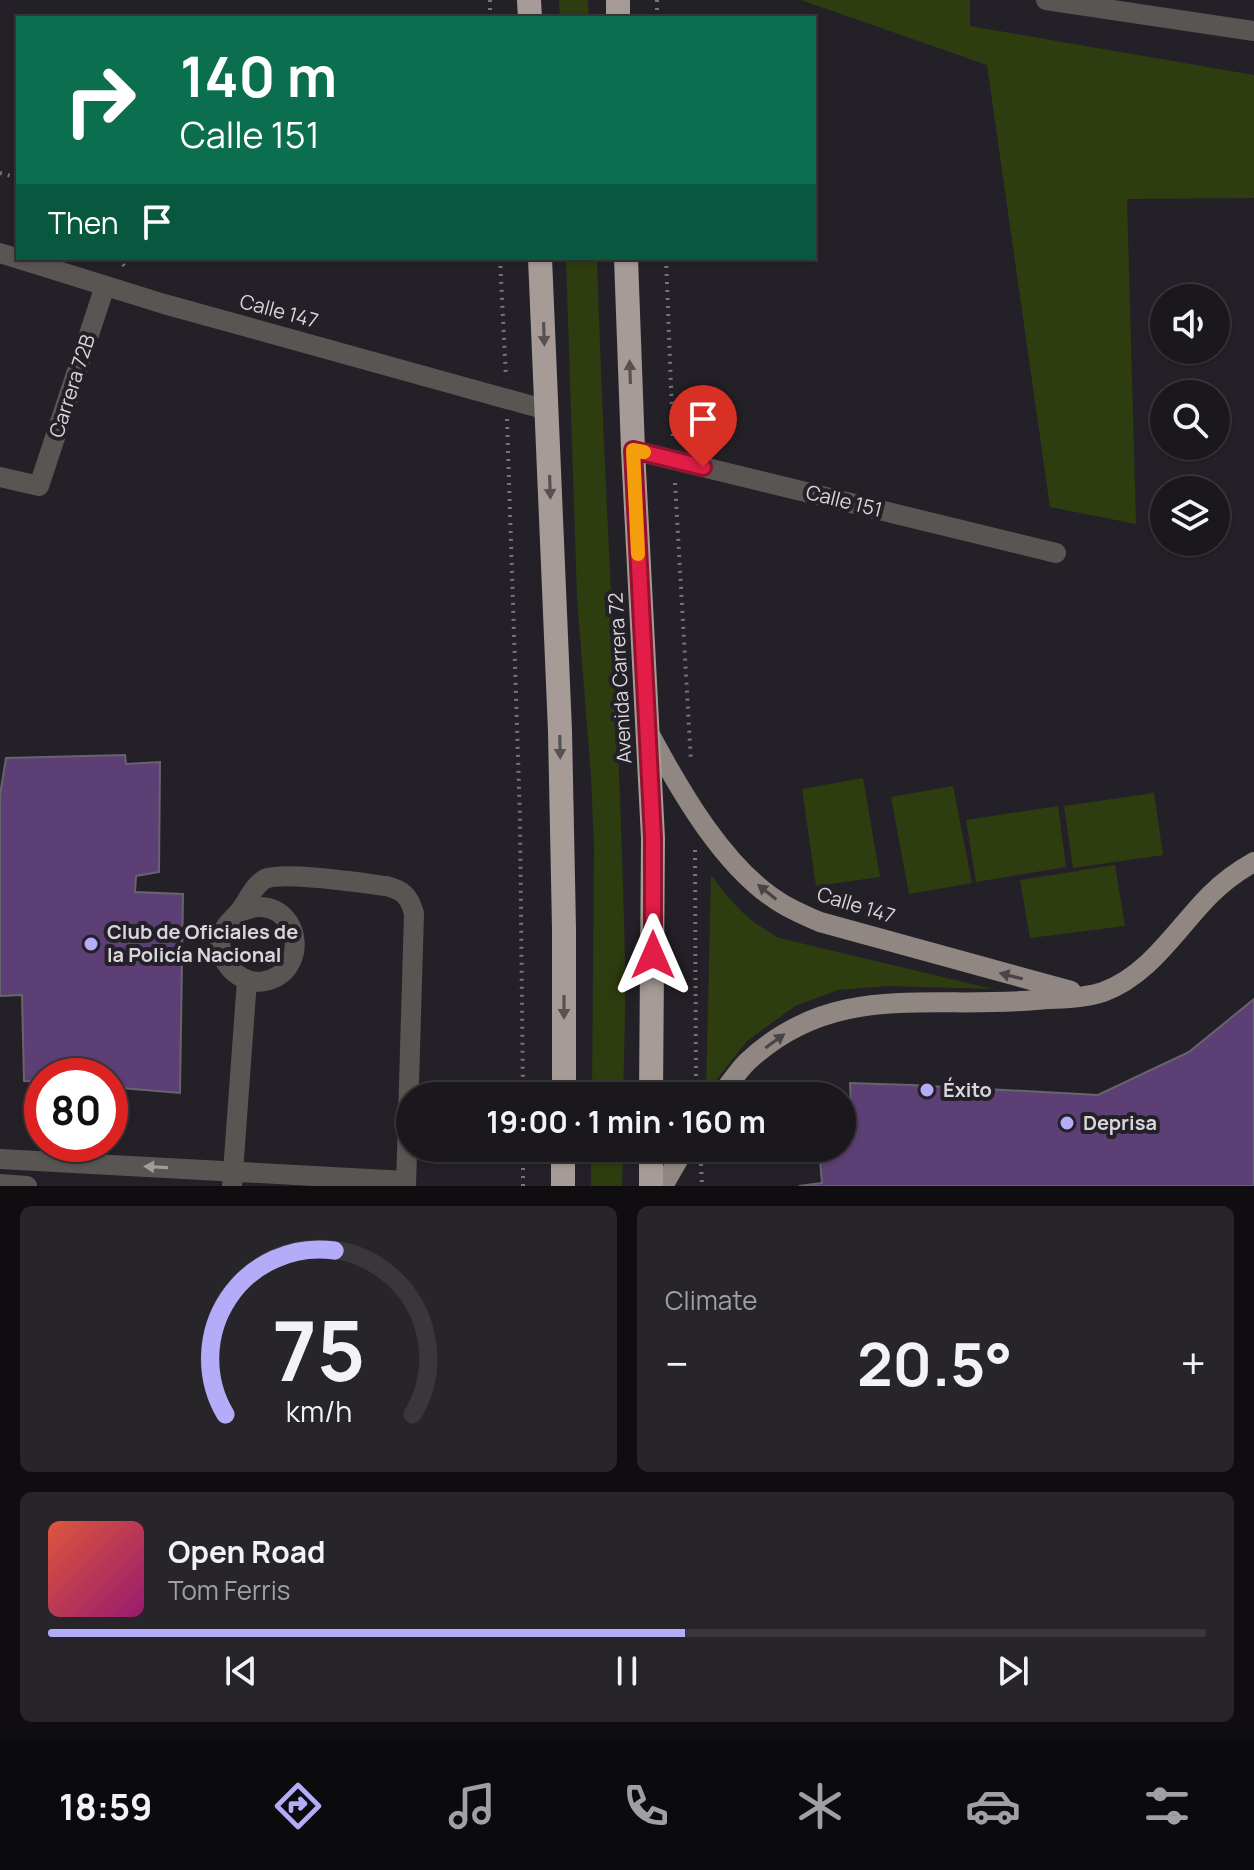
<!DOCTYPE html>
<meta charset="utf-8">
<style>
:root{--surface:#1b181d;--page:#28252a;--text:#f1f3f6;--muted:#a0a0a4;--line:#39373b;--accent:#b4acf9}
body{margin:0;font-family:Manrope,sans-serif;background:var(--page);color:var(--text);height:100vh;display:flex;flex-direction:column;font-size:30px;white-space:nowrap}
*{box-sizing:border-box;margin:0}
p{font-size:26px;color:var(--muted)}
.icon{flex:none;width:44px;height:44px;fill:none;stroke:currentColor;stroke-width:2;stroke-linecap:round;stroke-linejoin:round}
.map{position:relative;height:1186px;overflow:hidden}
.drawer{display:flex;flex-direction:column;gap:20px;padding:20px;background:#0f0d10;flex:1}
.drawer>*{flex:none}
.banner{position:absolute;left:16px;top:16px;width:800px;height:244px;border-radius:0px;box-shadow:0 2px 6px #0004,0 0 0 2px var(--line);background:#0b6e4f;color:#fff;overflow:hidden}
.tools{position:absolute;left:1150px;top:284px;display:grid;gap:16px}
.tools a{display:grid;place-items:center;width:80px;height:80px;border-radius:50%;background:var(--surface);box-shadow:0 2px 6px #0004,0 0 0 2px var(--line);font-size:40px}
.speed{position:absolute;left:24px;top:1058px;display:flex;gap:16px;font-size:40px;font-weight:700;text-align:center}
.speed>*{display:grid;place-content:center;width:104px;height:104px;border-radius:50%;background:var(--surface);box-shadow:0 2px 6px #0004,0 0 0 2px var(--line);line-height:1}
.speed .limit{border:12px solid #d22;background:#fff;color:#111}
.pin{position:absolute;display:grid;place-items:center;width:68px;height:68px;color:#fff;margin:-82px -34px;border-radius:50% 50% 50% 0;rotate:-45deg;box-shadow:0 0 8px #0007}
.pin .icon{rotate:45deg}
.me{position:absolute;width:88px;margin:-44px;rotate:0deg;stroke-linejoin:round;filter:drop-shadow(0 0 6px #0008)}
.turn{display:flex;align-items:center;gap:28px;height:168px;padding:0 32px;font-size:36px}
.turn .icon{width:104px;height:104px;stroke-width:2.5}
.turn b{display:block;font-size:56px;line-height:68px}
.then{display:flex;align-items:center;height:76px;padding:0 32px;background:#0003;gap:16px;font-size:30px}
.big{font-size:60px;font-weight:700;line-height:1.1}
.drawer .card{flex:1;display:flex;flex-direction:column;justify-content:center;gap:12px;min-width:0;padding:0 28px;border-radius:12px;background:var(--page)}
.drawer .dial{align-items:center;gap:0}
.dial svg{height:208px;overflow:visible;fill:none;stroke:var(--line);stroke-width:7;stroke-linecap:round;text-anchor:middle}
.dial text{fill:var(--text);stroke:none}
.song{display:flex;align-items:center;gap:24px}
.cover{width:96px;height:96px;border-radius:12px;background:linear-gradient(135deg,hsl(10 70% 55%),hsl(320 70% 35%))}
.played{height:8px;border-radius:4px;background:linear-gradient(90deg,var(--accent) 55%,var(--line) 55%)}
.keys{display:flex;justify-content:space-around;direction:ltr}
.heat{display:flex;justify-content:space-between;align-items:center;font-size:44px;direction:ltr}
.drawer .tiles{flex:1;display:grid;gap:20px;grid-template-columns:1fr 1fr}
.card:last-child{grid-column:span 2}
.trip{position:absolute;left:396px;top:1082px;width:460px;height:80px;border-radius:40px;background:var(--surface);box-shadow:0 2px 6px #0004,0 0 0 2px var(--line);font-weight:700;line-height:80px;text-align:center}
.menu{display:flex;height:128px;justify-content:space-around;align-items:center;background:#0b0a0c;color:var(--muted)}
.menu .icon{width:56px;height:56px}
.menu .selected{color:var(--accent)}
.menu b{font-size:36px;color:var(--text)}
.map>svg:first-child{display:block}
</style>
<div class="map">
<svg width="1254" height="1186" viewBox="0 0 1254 1186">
<rect width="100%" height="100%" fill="#242027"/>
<!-- green -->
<path fill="#2e3d0f" d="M559,0H588L589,18H560Z
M801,0H970V26L1254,75V198L1127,199L1136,524L1050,507L987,65Z
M566,258H597C604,493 620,727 625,962C626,1007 624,1052 623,1096H592L594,848L591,776L577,598Z
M863,778L880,877L816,886L802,789Z
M953,786L972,883L909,894L891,797Z
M1154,793L1163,855L1073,868L1064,806Z
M1058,806L1066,867L976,882L966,820Z
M1115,865L1125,926L1030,938L1020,880Z
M711,875C735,906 744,918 779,938L993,989L888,986L838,990L795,1006L747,1041L706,1093Z
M591,1148H623L622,1186H591Z"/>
<!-- building -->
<path fill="#5c3f74" stroke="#68646d" stroke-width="2" d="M125,755L126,764L160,762L159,872L136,876L135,892L183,894L180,1093L110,1087V1076H42V1082L24,1081L22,995L0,996V795L6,758Z
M1254,999V1186H799L822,1183L819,1148H842V1133L852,1131L850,1083L911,1085L1098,1095L1189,1052Z"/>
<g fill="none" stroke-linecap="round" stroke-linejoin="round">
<!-- path -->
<path stroke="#78747b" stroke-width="4" stroke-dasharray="2 6" stroke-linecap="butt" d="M490,0V18
M657,0V18
M0,173L18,178
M118,258L127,269
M500,258L506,378
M666,258L673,438
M507,419L520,818L523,1096
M675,483L691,762
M695,850L696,1096
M701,1164L702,1186
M523,1186V1148"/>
<!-- minor -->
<path stroke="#595553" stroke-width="20" d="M1046,0L1254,31
M0,253L164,304L547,410
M633,450L1056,553
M0,477L39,486L105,286
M241,911C246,910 253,907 258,907C302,906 309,972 265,981C240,986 216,961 221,937C225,923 235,918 242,908C249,898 254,885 265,879C283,871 362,883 386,886C403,890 409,896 414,913L406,1186
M0,1159L406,1181
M0,1184L27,1186
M232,1186L247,980"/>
<!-- major -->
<path stroke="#908783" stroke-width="20" d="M648,731C679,789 726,873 786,906C797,912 808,917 820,922L1071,991
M720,1096C729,1085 737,1072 747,1062C834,980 929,1010 1036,1000C1058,998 1082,999 1103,992C1150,975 1177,928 1210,895C1224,881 1238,871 1254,862
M663,1186L685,1148"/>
<!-- highway -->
<path stroke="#a69b96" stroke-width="24" d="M529,0L530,18
M618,0V18
M540,258L560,731L564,928V1096
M626,258L633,450L653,838L651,1096
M563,1186V1148
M651,1186V1148"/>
</g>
<!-- one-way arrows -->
<defs><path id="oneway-solid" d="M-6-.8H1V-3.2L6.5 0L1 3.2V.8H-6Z" transform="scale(2)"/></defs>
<g fill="#585153">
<use href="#oneway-solid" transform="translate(544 334) rotate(88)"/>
<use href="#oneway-solid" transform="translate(630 372) rotate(-92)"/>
<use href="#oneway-solid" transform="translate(550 487) rotate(88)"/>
<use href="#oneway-solid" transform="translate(560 747) rotate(89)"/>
<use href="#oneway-solid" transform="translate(564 1007) rotate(90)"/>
</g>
<g fill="#4a4447">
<use href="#oneway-solid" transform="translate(767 892) rotate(-141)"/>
<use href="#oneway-solid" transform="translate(1011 976) rotate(-166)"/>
<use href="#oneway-solid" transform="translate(775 1041) rotate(-36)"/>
</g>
<use fill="#9f9c9e" href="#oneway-solid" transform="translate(156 1167) rotate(-177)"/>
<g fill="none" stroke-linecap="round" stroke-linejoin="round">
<!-- route casing -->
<g stroke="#92132f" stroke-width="20">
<path id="route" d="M653,955V838L633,450L703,467"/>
</g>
<!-- route -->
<use href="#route" stroke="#e11d48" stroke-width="14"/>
<!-- slow -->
<path stroke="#f59e0b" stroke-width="14" d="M638,554L633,450L644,452"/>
</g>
<!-- markers -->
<g fill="#b4acf9" stroke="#242027" stroke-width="3">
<circle cx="91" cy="944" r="8"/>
<circle cx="927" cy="1090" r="8"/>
<circle cx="1067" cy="1123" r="8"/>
</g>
<g text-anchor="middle" stroke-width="8" stroke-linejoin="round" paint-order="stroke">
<!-- street labels -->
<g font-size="20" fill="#d8d6db" stroke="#242027">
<text transform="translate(279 311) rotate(15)" y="7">Calle 147</text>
<text transform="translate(72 386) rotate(-72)" y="7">Carrera 72B</text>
<text transform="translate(844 501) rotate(14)" y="7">Calle 151</text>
<text transform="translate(620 678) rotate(-93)" y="7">Avenida Carrera 72</text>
<text transform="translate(856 905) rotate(17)" y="7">Calle 147</text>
</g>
<!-- poi labels -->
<g font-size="20" font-weight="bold" fill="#d8d6db" stroke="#242027" text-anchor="start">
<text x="107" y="939">Club de Oficiales de<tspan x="107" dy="23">la Policía Nacional</tspan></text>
<text x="943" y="1097">Éxito</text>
<text x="1083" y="1130">Deprisa</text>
</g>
</g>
</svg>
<div class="tools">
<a><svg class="icon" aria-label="sound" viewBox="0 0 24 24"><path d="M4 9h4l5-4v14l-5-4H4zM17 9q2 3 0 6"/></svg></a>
<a><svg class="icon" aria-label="search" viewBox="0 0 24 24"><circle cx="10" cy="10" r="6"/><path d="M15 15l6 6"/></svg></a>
<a><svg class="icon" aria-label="layers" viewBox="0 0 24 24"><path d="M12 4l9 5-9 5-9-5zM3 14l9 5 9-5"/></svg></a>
</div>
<div class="speed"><div class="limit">80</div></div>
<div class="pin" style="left:703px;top:467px;background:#d93025"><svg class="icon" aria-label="arrive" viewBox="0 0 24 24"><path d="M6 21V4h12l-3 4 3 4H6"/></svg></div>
<svg class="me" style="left:653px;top:955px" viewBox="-20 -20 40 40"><path d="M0-17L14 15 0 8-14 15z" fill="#e11d48" stroke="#fff" stroke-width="4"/></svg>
<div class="trip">19:00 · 1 min · 160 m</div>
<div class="banner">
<div class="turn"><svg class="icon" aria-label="right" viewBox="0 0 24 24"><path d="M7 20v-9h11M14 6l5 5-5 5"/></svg><div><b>140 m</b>Calle 151</div></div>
<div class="then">Then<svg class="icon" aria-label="arrive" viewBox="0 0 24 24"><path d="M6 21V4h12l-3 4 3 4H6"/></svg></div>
</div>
</div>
<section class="drawer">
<div class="tiles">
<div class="card dial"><svg viewBox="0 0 100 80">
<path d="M14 69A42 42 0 1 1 86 69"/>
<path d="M14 69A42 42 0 0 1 56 6" stroke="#b4acf9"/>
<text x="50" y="56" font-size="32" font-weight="700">75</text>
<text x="50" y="72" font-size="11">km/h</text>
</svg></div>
<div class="card"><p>Climate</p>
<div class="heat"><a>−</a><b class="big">20.5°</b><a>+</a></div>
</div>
<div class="card">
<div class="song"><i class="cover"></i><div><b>Open Road</b><p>Tom Ferris</p></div></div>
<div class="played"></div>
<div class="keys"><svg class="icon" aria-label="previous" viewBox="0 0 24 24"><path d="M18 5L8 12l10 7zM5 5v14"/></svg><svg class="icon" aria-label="pause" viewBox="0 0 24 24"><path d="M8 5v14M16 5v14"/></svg><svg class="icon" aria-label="next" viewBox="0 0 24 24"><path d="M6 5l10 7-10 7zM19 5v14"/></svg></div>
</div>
</div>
</section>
<nav class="menu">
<b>18:59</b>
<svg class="icon selected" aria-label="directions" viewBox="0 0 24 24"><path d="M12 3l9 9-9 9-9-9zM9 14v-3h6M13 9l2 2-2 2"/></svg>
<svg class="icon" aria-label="music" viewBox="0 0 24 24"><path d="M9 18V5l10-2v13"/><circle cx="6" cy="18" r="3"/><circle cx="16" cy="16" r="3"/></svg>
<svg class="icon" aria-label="phone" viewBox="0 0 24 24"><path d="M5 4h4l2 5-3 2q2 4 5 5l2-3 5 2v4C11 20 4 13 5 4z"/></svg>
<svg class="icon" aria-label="climate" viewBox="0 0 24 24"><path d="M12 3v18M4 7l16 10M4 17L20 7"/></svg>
<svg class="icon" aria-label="car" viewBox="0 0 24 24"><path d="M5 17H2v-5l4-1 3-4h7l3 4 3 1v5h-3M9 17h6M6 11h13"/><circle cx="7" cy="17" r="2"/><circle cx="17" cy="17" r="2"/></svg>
<svg class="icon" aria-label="filters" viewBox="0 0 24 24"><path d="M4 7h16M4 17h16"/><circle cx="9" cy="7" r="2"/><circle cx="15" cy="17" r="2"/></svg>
</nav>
